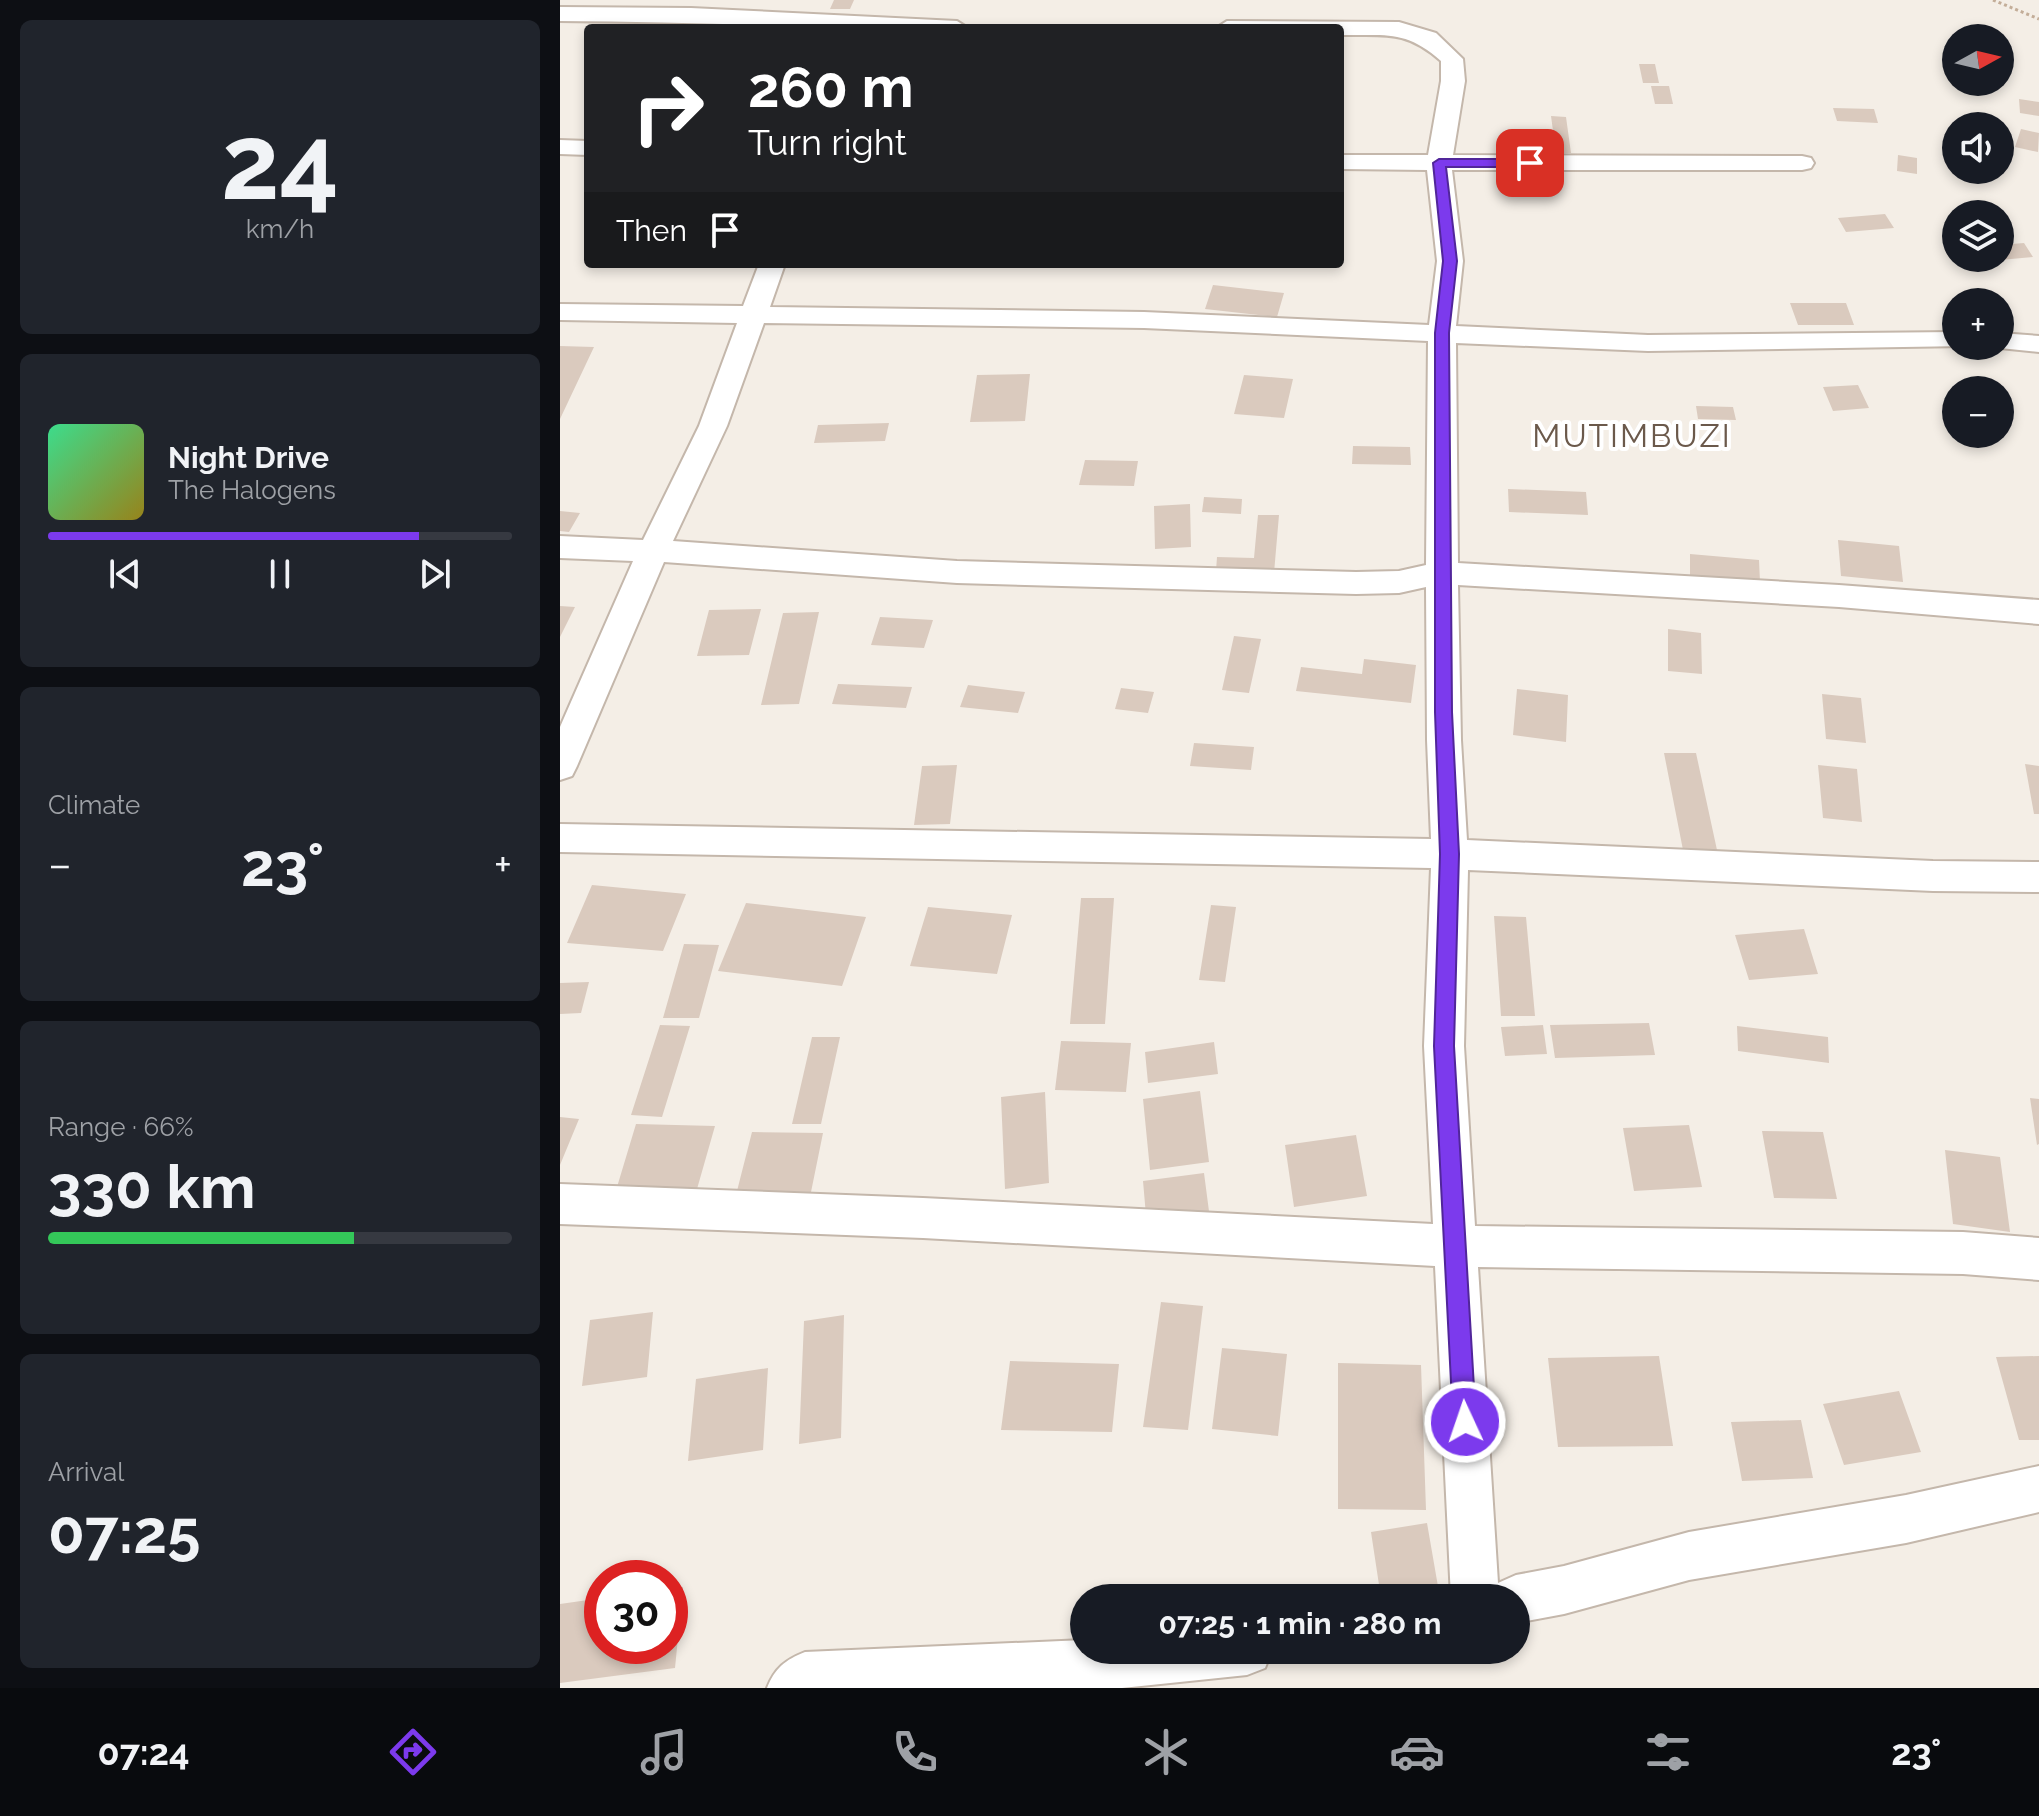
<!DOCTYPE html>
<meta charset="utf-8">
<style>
:root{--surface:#171b24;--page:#20242c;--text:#f1f3f6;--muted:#9ea1a6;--line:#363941;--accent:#7c3aed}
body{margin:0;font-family:Raleway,sans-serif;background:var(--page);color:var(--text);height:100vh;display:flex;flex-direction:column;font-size:30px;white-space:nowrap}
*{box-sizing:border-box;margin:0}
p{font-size:26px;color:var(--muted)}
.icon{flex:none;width:44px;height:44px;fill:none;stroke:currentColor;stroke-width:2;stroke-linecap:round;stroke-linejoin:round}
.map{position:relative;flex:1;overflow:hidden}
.details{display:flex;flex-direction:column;gap:20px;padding:20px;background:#0d0f14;width:560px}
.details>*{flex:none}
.banner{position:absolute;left:24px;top:24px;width:760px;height:244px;border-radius:8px;box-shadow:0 4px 12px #0003;background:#202124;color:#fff;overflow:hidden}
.needle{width:52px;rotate:82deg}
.controls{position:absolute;left:1382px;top:24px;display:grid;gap:16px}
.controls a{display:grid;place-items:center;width:72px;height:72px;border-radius:50%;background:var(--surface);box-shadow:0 4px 12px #0003;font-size:40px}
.speed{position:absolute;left:24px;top:1560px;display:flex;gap:16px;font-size:40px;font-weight:700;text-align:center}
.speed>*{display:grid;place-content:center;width:104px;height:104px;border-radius:50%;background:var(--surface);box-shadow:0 4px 12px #0003;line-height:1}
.speed .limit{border:12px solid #d22;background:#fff;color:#111}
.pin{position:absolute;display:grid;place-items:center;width:68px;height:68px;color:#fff;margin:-34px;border-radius:16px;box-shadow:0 4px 12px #0006}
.me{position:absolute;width:88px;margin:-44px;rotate:357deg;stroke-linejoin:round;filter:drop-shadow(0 0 6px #0008)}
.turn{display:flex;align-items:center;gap:28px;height:168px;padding:0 32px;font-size:36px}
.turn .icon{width:104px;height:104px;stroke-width:2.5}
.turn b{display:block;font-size:56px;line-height:68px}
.then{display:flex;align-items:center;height:76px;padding:0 32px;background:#0003;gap:16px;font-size:30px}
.big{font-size:60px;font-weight:700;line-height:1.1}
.details .card{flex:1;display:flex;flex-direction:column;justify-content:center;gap:12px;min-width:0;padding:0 28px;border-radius:12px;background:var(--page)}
.details .dial{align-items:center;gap:0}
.dial b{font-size:104px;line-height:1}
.song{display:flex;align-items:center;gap:24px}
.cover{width:96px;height:96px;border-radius:12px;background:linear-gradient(135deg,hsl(150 70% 55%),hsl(50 70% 35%))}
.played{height:8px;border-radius:4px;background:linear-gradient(90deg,var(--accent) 80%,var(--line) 80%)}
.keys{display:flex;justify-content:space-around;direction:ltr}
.heat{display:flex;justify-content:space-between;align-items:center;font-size:44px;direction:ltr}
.charge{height:12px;border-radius:6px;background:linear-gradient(90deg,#34c759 66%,var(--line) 0)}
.trip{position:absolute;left:510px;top:1584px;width:460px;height:80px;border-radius:40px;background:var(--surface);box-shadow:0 4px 12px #0003;font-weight:700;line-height:80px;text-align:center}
.tabs{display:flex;height:128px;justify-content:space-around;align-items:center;background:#090b0e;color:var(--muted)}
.tabs .icon{width:56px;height:56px}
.tabs .active{color:var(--accent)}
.tabs b{font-size:36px;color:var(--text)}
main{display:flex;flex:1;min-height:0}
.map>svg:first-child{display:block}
</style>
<main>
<section class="details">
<div class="card dial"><b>24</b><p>km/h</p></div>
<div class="card">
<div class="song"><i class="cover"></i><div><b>Night Drive</b><p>The Halogens</p></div></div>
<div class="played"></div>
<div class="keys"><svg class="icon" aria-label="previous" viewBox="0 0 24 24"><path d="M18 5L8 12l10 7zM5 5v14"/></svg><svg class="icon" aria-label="pause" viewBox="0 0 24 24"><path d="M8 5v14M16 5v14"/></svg><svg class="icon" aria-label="next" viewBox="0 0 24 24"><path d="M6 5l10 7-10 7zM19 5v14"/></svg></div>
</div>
<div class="card"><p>Climate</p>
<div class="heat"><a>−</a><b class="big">23°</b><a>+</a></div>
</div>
<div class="card"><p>Range · 66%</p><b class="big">330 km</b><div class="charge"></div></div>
<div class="card"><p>Arrival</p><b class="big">07:25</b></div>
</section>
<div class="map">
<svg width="1479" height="1688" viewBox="0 0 1479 1688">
<rect width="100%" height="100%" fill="#f4eee6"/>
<!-- building -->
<path fill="#dacabe" d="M274,0H294L290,9H270Z
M1079,64H1095L1099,83H1083Z
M1091,86H1109L1113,104H1095Z
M1459,99L1479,102V116L1460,113Z
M1273,108L1314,109L1318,123L1277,121Z
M991,116L1006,117L1011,153H996Z
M1461,129L1479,133L1478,152L1455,147Z
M1338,155L1357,158V174L1337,171Z
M1325,214L1334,228L1286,232L1278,218Z
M1464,243L1473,257L1440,260V245Z
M653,285L724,293L717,317L645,309Z
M1230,303H1286L1294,325H1238Z
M0,346L34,347L0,419Z
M470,374L465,421L410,422L417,375Z
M684,375L733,379L724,418L674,414Z
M1440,383L1452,402L1440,403V390H1393Z
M1298,385L1309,408L1273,411L1263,387Z
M1136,406L1173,407L1176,420L1138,419Z
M329,423L325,441L254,443L258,425Z
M1072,436L1109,437L1110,446L1074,445Z
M793,446L850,447L851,465L792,464Z
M525,460L578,461L574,486L519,485Z
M948,489L1026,492L1028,515L949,512Z
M644,497L682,499L681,514L642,512Z
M630,504L631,547L595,549L594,506Z
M0,511L20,513L9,532L0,531Z
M698,515H719L714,573L656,571L657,557L694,558Z
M1278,540L1339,546L1343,582L1281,576Z
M1130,554L1199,560L1200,582L1130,575Z
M0,606L15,607L0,637Z
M201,609L189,655L137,656L149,610Z
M259,612L239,704L201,705L223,613Z
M320,617L373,620L364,648L311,645Z
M1108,629L1141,633L1142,674L1108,671Z
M674,636L701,639L689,693L662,690Z
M804,659L856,665L851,703L736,691L741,667L802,674Z
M278,684L352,687L346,708L272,704Z
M408,685L465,692L458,713L400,707Z
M561,688L594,692L588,713L555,709Z
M957,689L1008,695L1006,742L953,735Z
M1262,694L1301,698L1306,743L1266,739Z
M634,743L694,747L691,770L630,766Z
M1104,753H1136L1157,850H1123Z
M1465,764L1479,766V814H1474Z
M397,765L390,824L354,825L362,766Z
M1258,765L1297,769L1302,822L1263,818Z
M32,885L126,894L103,951L7,943Z
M521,898H554L545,1024H510Z
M186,903L306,917L282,986L158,971Z
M651,905L676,907L665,982L639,980Z
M368,907L452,915L437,974L350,966Z
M934,916L966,917L975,1016H941Z
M1244,929L1258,974L1189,980L1175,935Z
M124,944L159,945L139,1018H103Z
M29,982L21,1013L0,1014V983Z
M1089,1023L1095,1055L995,1058L990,1025Z
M100,1025L130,1026L102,1117L71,1115Z
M983,1025L987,1054L945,1056L941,1027Z
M1177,1026L1268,1037L1269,1063L1178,1051Z
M252,1037H280L261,1124H232Z
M501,1041L571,1043L566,1092L495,1090Z
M654,1042L658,1074L588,1083L585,1052Z
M640,1091L649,1162L590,1170L583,1099Z
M485,1092L489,1183L445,1189L441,1097Z
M1470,1098L1479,1099V1144L1477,1145Z
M0,1117L19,1119L0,1165Z
M76,1124L155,1126L137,1189L57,1187Z
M1129,1125L1142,1187L1074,1191L1063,1128Z
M1202,1131L1263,1132L1277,1199L1214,1198Z
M192,1132L263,1133L251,1192L177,1191Z
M796,1135L807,1196L734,1207L725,1145Z
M1385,1150L1440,1157L1450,1232L1393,1224Z
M644,1173L650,1219L587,1227L583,1181Z
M601,1302L643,1306L628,1430L583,1427Z
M93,1312L87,1377L22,1386L30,1320Z
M284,1315L281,1438L239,1444L244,1321Z
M662,1348L727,1354L718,1436L652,1429Z
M1099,1356L1113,1446L998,1447L988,1358Z
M1479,1356V1440H1459L1436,1357Z
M450,1361L559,1364L552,1432L441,1430Z
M778,1363L861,1365L866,1510L778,1509Z
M208,1368L203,1450L128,1461L136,1379Z
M1339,1391L1361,1452L1284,1465L1263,1404Z
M1241,1420L1253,1478L1182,1481L1171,1422Z
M867,1523L880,1598H821L811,1532Z
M123,1587L115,1668L0,1683V1604L42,1598V1646H110V1589Z"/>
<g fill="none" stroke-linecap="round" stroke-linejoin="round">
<!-- street casing -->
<g stroke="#c4b7ab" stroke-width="4">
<path id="street" d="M0,7L131,8L397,21L408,28C272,28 136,22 0,21Z
M667,21L839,22L876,33L903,59L905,81L893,155L1242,156L1251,158L1254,163L1251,168L1242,170H892L903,261L896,326L1088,335L1396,332V346H1406L1088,351L896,343L898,563L1279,585L1479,600V624L1279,607L898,585L901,740L907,840L1373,861L1479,862V892L1373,891L908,870L904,1046L915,1226L1403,1232L1479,1238V1280L1403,1274L918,1267L938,1583L956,1575L1004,1566L1129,1532L1346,1495L1479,1466V1512L1346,1543L1129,1580L1004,1614L956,1623V1598H891L875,1266L363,1238L0,1224V1184L363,1198L873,1224L864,1046L871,868L0,852V824L871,839L867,740L866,587L839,593L796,594L397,583L104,562L17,766L12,776L0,780V727L73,561L0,558V536L83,540L139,426L177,323L0,320V304L183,306L199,264H225L210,307L584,312L869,325L877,261L867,170L780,169V155H868L881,81V61C845,29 825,36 780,35V28H656ZM204,323L584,328L868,341L866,565L839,571L796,572L397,561L113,541L167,426Z
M0,140L28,141V155L0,154Z
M1440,333L1479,336V352L1430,347L1440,346Z
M524,1640V1650H712L705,1668L687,1675L562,1688H207C215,1668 225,1660 245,1652Z"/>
</g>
<!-- path -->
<path stroke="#c3ad98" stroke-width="3" stroke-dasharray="3 3" stroke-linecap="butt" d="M1433,0L1479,19"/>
<!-- street -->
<use href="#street" fill="#fff" fill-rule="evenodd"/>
</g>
<!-- route -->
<path fill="#7c3aed" stroke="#51269a" stroke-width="2" d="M879,159H970L976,163L970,167H886L897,261L889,333L892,712L899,854L894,1046L916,1422L913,1430L905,1434L897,1430L893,1422L874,1046L880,854L875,712V333L883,261L873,163Z"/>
<g text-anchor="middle" stroke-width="8" stroke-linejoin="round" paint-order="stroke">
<!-- quarter labels -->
<g font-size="32" letter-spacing="2" fill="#6b594b" stroke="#fff">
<text x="1072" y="447">MUTIMBUZI</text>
</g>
</g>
</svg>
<div class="controls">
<a><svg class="needle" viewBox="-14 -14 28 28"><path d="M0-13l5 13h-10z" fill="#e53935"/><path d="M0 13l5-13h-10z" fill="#9ea1a6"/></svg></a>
<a><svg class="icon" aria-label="sound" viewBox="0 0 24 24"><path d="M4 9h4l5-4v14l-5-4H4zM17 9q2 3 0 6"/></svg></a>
<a><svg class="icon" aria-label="layers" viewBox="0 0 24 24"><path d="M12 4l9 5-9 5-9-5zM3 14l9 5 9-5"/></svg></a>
<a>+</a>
<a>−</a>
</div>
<div class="speed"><div class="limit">30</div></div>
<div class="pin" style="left:970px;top:163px;background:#d93025"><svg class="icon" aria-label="arrive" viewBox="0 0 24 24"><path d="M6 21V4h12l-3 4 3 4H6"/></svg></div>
<svg class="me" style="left:905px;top:1422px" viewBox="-20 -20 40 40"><circle r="17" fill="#7c3aed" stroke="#fff" stroke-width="3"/><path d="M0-11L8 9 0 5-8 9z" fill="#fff"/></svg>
<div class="trip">07:25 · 1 min · 280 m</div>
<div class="banner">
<div class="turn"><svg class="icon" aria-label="right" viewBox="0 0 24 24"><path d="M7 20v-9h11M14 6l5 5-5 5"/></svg><div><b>260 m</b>Turn right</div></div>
<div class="then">Then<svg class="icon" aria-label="arrive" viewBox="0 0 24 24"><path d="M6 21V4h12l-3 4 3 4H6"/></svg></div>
</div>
</div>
</main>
<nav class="tabs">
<b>07:24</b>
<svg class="icon active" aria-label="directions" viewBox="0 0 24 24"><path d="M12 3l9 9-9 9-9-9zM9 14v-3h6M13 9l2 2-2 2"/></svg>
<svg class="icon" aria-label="music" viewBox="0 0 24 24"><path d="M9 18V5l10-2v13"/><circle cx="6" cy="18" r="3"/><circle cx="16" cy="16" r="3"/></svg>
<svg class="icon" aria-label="phone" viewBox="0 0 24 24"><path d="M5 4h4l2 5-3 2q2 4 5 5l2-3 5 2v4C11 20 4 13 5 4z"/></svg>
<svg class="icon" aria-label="climate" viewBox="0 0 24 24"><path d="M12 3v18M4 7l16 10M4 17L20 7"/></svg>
<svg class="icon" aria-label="car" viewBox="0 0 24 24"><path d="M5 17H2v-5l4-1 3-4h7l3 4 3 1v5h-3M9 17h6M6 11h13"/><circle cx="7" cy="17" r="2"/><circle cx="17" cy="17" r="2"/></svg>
<svg class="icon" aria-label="filters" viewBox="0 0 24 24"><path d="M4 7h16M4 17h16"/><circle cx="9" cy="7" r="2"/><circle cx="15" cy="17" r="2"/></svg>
<b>23°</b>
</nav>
